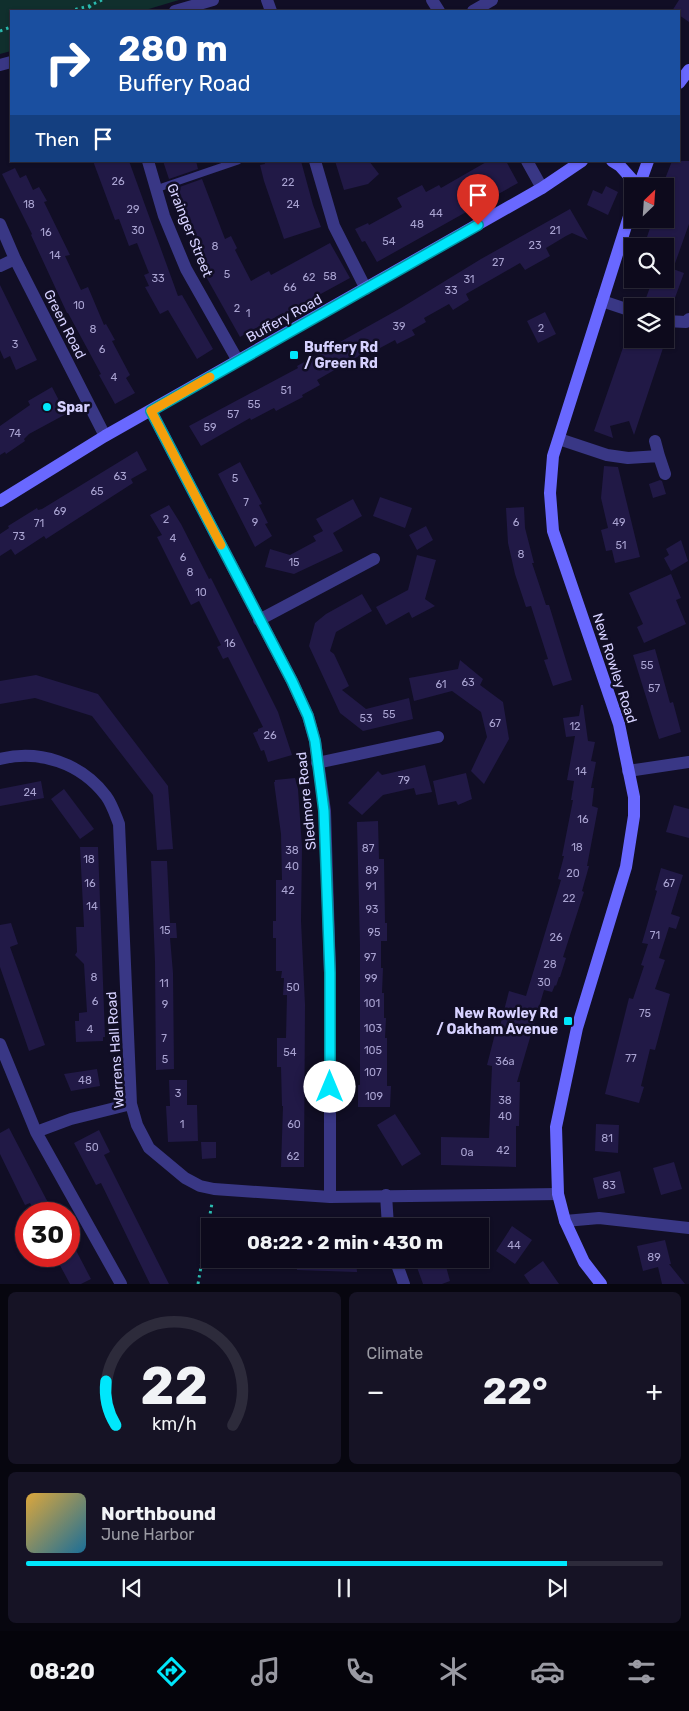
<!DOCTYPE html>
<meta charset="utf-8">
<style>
:root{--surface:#0d0a1c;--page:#161325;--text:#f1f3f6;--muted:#9a9aa3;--line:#2d2b3b;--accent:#00e7fc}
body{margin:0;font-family:Rubik,sans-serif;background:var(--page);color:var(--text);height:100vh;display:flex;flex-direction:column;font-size:19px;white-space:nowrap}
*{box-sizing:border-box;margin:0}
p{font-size:16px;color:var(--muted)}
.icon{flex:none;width:28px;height:28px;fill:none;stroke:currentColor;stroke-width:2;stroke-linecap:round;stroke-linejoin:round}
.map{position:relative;height:1284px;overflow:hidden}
.side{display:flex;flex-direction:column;gap:8px;padding:8px;background:#07060f;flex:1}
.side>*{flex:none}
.hud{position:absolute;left:10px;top:10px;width:670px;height:152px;border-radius:0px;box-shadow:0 1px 4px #0004,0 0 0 1px var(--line);background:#1a4fa0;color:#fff;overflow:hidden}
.needle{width:32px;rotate:25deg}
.tools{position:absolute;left:624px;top:178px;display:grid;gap:10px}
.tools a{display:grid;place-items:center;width:50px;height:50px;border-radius:0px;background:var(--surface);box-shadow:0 1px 4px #0004,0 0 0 1px var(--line);font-size:25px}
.speed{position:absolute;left:15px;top:1202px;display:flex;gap:10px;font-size:25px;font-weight:700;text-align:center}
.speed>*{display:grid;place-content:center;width:65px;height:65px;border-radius:50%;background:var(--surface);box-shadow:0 1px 4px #0004,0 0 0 1px var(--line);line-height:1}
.speed .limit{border:8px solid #d22;background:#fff;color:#111}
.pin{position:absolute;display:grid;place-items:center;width:42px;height:42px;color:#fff;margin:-51px -21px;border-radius:50% 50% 50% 0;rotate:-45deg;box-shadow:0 0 5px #0007}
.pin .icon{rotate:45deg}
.me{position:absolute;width:55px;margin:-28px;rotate:0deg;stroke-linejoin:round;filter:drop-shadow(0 0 4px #0008)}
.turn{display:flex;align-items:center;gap:18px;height:105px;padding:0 25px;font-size:22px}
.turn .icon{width:65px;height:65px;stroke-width:2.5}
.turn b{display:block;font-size:35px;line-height:42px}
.then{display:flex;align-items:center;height:48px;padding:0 25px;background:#0003;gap:10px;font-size:19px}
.big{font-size:38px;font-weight:700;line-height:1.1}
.side .tile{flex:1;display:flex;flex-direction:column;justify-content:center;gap:8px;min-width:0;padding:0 18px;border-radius:8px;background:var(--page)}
.side .dial{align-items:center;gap:0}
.dial svg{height:130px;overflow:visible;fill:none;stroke:var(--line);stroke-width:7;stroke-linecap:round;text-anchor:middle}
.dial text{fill:var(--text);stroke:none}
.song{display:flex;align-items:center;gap:15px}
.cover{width:60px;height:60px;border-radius:8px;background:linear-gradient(135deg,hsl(40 70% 55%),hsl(200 70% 35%))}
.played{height:5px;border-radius:2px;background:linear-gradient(90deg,var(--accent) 85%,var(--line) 85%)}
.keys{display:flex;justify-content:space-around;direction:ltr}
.heat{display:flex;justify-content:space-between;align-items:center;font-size:28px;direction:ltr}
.side .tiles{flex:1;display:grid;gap:8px;grid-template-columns:1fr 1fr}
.tile:last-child{grid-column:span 2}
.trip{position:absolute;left:201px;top:1218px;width:288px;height:50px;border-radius:0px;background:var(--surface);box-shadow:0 1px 4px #0004,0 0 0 1px var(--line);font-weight:700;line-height:50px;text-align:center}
.menu{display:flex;height:80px;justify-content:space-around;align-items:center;background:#05040b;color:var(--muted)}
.menu .icon{width:35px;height:35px}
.menu .active{color:var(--accent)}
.menu b{font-size:22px;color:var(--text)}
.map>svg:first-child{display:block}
</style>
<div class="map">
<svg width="689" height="1284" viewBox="0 0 689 1284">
<rect width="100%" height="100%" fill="#110e25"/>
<!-- green -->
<path fill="#102f2d" d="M0,0H179L142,11H11V51L0,54Z"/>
<!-- building -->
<path fill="#211946" d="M679,0H689V22L679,15V11H672Z
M93,161H129L178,296L182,295L213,349L197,359L168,310L160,314L145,287L149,286L144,275L149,273L137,243L129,246L119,219L115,220Z
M163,161H196L198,169L169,179Z
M264,161H301L313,205L321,227L284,239L264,181L260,165L265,164Z
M335,161H369L379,174L368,184L344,190Z
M488,161H506L518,183L377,262L365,241L362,242L355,229L368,223L369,225L402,207L397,198L416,188L422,185L426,192L439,185L441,188Z
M672,161H689V224L673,269L684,273L672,306H643L653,279H665V246H644L653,219H665V179Z
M15,168L20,178L26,175L33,190L39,187L47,201L44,202L70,255L65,256L81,290L88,287L104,325L106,324L115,340L112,341L130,375L126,378L135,393L115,404L99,375L101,374L68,313H67L31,235L32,234L2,174Z
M202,179L225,239L231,236L237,248L235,250L251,281L269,271L271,275L330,243L350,278L284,314L283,313L240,337L204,273L174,189Z
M606,186L618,192L608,215L587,205L593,190L602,194Z
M570,209L588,240L572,233L566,236L546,248L550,256L525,270L520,263L466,294L469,300L453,310L449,304L424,318L426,322L412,330L415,335L397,344L395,340L380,348L378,345L317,380L320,385L302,395L303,397L276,411L274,408L251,420L250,418L201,446L189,426L298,368L297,366L401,308L481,259Z
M0,285L37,360L16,370L10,356L4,359L0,350Z
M545,312L556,334L538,343L527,321Z
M626,339H666L634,435L629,421L610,426L613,438L594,431Z
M52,387L66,414L29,434L24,439L25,441L6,454L5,452L0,455V426L30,405L28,401Z
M137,451L147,470L131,479L133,483L46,539L44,536L15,555L11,549L0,556V534L9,528L8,526L37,508L38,510L42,509Z
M240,462L262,504L259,505L268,523L265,524L272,536L255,547L218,474Z
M604,466L618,467L640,557L615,563L612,550L606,551L601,530L608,528L601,498Z
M660,480L662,481L666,494L653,498L649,484Z
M380,497L412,508L405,528L373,516Z
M353,499L362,516L333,533L343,551L294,574L265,567L270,549L290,555L316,541L313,536L323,531L316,519Z
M169,505L181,524L209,579L211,578L278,712L292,755L268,762L264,750L261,751L253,733L258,731V729L263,727L228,657L223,659L217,647L221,645L199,601L191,605L157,537L162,535L150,515Z
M524,507L525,528L534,563H532L546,605H549L572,680L553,686L544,660L548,659L531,606L526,607L515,574L508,543L506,508Z
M426,526L433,540L417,550L409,535Z
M681,540L688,561L671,571L664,558L669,555L666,549Z
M417,555L436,560L425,599L435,606L412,618L409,612L386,625L376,607L408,590Z
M671,574L681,598L676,600L686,624L644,643L637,627L643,624L629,593Z
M362,594L372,611L336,632L330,651L334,654L349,686L342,690L366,709L409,698L413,719L363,731L340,713L309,646L315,623L326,614Z
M655,649L670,703L673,702L681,732L659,739L633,655Z
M460,660L483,679L480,685L503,702L509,739L484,784L471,771L487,737L481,712L452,691L414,701L409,678L458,669Z
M36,675L98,694L168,786L173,849L157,850L153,795L92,716L35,698L0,704V681Z
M581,705H583L588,741L595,742L591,761L596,762L591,788H594L592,806L598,808L587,866H589L582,891L584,892L563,957L566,958L560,977H559L556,986L555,985L552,992L544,990L517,1082H520L519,1126H516V1167L441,1165V1137L489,1138L492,1066L487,1065L496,1030H499L509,991L526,996L561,880L558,879L564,856H562L573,800H571L574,781L567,780L575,736L566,737L563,718L579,716Z
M425,765L432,792L416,795L414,788L383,795L362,815L348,803L378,771L382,775Z
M466,773L472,799L458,805L456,801L438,805L433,781Z
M295,778L298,789L302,847L301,921L305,1005L304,1167H281L283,1106H282L281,1067H277V1038H286L287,995H283L284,978H281L282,971H276V938H273V921H276V880H282L281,834L274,782H275V780Z
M41,781L44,798L0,806V789Z
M64,789L94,829L80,839L51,799Z
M674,805L689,809V838L666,832Z
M378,821L379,859H384L385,923H387V941H381V968H383L382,993H384V1018H386L385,1038H387V1086H391L390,1107H358V1085H360V946L357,822Z
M80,847H98L105,1037H103V1041L76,1042L75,1021H79V1013L87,1012L84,964L75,955L77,952L76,927H84Z
M151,861H167L170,923H176L177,938H170L173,973L174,1069L156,1070L155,962Z
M661,868L683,875L671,914L680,917L676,929L669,927L659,958L665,960L655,989L670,994L655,1050L650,1049L641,1086L644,1087L639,1103L605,1094L629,998L633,999L644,966L641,965L648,944L642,943L657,891L655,890Z
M11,923L18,944L10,947L45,1045L29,1051L0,967V925Z
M97,1069L100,1086L71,1091L64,1074Z
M169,1080H187V1105H197L198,1141L168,1142L166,1106H170Z
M395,1114L421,1154L402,1166L377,1125Z
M596,1124L619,1125L618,1153L595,1151Z
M9,1128L21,1151L54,1214H36L30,1203L25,1205L19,1193L0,1154V1133Z
M99,1130L110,1152L104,1155L169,1284H150L101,1183L96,1185L74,1143Z
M201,1142H216V1158L202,1159Z
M674,1162L682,1189L661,1195L653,1168Z
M620,1171L625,1193L598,1199L593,1178Z
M512,1226L532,1240L515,1264L496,1251Z
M69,1237L91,1279L81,1284H70L55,1256H69Z
M665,1240L671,1264H669L685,1284H662L658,1267L643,1271L637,1246Z
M297,1259H356L357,1272L297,1270Z
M414,1259H444L450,1281L442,1284H423Z
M543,1261L559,1284H530L524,1275Z"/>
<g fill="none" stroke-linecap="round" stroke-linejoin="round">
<!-- path -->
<path stroke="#2abaaf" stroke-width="3" stroke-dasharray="2.5 4" stroke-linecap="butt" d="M89,6L93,11
M69,11L89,6L102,0
M0,31L11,27
M198,1284L212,1203"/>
<!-- lane -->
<path stroke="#393785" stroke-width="7" d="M156,189L238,161"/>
<!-- street -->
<path stroke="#393785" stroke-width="12" d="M267,0L271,11
M432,0L439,11
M175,11L213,0
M473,11L492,0
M0,65L11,62
M148,161L164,216L186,269L238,361
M315,161L334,226L366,289
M527,161L542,188
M0,224L15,259L105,436
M0,266L15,259
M602,301L632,311
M665,321L686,322L689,319
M151,411L292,681L308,716L315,741L325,811L330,973V1197
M559,439L607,455L628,458L659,456L655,441
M659,456L665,474
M259,620L374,559
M0,759C39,749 81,763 106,796C112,804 115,814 119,824L131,1104L137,1125L149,1148L185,1178L200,1186L214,1189L330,1197L558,1194
M317,763L438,737
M628,771L689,762
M0,1044L36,1132L121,1284
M36,1132L71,1119L131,1104
M386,1195L388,1226
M565,1221L599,1218L689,1228
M395,1259L404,1284"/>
<!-- secondary -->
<path stroke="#6968ff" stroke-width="12" d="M679,83L689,70
M612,161L620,166L638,186
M639,186L648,161
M0,501L105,436L542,188L582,161
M601,1284L584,1262L565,1221L558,1194L556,1127L577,1028L626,867L634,816V797L619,724L553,531L550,493L553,456L632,207"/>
</g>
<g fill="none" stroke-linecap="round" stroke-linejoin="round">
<!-- route casing -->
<g stroke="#0096a4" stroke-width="12">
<path id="route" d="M330,1087V973L324,811L315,741L308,716L292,681L151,411L478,225"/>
</g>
<!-- route -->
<use href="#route" stroke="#00e7fc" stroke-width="9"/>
<!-- slow -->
<path stroke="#f59e0b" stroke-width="9" d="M210,377L151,411L221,545"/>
</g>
<!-- markers -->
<g fill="#00e7fc" stroke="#110e25" stroke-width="2">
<rect x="289" y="350" width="10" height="10" rx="2.5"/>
<circle cx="47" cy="407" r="5"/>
<rect x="563" y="1016" width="10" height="10" rx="2.5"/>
</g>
<g text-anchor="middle" stroke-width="5" stroke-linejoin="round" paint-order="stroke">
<!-- number labels -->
<g font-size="11" fill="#a9a3d1">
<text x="118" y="185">26</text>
<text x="288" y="186">22</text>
<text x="29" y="208">18</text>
<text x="293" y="208">24</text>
<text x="133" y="213">29</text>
<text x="436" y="217">44</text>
<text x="417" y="228">48</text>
<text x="138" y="234">30</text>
<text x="555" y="234">21</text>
<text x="46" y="236">16</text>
<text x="389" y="245">54</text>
<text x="535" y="249">23</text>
<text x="215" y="250">8</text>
<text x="55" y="259">14</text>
<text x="498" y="266">27</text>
<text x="227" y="278">5</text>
<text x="330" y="280">58</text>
<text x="309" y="281">62</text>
<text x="158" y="282">33</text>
<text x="469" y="283">31</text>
<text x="290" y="291">66</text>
<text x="451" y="294">33</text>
<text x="79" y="309">10</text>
<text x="237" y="312">2</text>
<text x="248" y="317">1</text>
<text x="399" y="330">39</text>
<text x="541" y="332">2</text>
<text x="93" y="333">8</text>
<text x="15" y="348">3</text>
<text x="102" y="353">6</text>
<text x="114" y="381">4</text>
<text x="286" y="394">51</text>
<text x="254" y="408">55</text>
<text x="233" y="418">57</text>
<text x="210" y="431">59</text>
<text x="15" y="437">74</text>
<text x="120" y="480">63</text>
<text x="235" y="482">5</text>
<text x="97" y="495">65</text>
<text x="246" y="506">7</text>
<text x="60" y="515">69</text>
<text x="166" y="523">2</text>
<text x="255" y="526">9</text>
<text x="516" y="526">6</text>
<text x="619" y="526">49</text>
<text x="39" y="527">71</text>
<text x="19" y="540">73</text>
<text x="173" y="542">4</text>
<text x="621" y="549">51</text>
<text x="521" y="558">8</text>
<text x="183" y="561">6</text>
<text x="294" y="566">15</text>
<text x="190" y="576">8</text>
<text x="201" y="596">10</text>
<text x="230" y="647">16</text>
<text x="647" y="669">55</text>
<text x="468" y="686">63</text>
<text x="441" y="688">61</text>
<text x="654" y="692">57</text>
<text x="389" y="718">55</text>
<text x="366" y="722">53</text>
<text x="495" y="727">67</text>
<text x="575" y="730">12</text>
<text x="270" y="739">26</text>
<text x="581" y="775">14</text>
<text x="404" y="784">79</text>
<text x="30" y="796">24</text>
<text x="583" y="823">16</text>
<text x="577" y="851">18</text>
<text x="368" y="852">87</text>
<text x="292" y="854">38</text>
<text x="89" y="863">18</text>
<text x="292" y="870">40</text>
<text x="372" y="874">89</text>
<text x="573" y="877">20</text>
<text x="90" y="887">16</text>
<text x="669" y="887">67</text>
<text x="371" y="890">91</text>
<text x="288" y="894">42</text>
<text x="569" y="902">22</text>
<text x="92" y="910">14</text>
<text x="372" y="913">93</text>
<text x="165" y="934">15</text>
<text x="374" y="936">95</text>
<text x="655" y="939">71</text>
<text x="556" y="941">26</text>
<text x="370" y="961">97</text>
<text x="550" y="968">28</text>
<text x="94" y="981">8</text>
<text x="371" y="982">99</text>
<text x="544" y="986">30</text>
<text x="164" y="987">11</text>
<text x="293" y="991">50</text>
<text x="95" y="1005">6</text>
<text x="372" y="1007">101</text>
<text x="165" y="1008">9</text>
<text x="645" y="1017">75</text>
<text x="373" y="1032">103</text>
<text x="90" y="1033">4</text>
<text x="164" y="1042">7</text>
<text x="373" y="1054">105</text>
<text x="290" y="1056">54</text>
<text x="631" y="1062">77</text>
<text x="165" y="1063">5</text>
<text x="505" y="1065">36a</text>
<text x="373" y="1076">107</text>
<text x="85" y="1084">48</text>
<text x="178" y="1097">3</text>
<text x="374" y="1100">109</text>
<text x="505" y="1104">38</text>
<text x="505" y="1120">40</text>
<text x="182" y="1128">1</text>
<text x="294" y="1128">60</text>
<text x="607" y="1142">81</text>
<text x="92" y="1151">50</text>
<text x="503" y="1154">42</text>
<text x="467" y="1156">0a</text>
<text x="293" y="1160">62</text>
<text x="609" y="1189">83</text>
<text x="514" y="1249">44</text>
<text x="654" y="1261">89</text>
</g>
<!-- street labels -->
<g font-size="14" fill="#d6d1ff" stroke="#110e25">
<text transform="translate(190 230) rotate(68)" y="5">Grainger Street</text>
<text transform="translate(284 318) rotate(-29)" y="5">Buffery Road</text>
<text transform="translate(65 324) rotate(63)" y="5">Green Road</text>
<text transform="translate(615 668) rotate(72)" y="5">New Rowley Road</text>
<text transform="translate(306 801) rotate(-96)" y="5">Sledmore Road</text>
<text transform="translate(115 1050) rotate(-94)" y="5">Warrens Hall Road</text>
</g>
<!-- poi labels -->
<g font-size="14" font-weight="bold" fill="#d6d1ff" stroke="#110e25" text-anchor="start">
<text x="304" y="352">Buffery Rd<tspan x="304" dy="16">/ Green Rd</tspan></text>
<text x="57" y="412">Spar</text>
<text x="558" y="1018" text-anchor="end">New Rowley Rd<tspan x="558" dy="16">/ Oakham Avenue</tspan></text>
</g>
</g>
</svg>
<div class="tools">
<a><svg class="needle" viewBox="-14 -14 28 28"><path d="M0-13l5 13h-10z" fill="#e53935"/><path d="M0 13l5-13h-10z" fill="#9a9aa3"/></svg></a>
<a><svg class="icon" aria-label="search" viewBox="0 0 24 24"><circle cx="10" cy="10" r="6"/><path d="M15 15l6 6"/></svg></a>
<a><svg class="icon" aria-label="layers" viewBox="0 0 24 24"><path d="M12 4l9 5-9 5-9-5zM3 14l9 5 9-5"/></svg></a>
</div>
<div class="speed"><div class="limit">30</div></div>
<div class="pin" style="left:478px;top:225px;background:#d93025"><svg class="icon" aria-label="arrive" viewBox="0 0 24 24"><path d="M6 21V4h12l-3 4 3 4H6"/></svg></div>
<svg class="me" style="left:330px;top:1087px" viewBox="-20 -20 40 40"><circle r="19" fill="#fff"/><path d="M0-13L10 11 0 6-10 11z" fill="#00e7fc"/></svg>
<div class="trip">08:22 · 2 min · 430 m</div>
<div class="hud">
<div class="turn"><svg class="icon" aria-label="right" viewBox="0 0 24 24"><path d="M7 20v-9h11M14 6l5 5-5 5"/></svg><div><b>280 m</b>Buffery Road</div></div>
<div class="then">Then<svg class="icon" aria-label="arrive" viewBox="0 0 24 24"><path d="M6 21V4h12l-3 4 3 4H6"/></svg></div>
</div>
</div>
<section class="side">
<div class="tiles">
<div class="tile dial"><svg viewBox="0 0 100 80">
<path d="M14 69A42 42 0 1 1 86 69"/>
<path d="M14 69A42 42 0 0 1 8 42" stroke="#00e7fc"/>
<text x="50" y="56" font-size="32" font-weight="700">22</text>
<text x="50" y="72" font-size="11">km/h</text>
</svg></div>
<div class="tile"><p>Climate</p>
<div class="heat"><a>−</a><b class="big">22°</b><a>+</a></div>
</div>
<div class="tile">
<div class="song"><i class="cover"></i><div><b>Northbound</b><p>June Harbor</p></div></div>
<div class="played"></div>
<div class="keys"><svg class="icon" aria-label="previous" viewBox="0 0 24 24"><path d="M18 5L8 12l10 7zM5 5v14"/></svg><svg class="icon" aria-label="pause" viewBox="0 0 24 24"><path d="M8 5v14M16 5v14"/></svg><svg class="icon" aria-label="next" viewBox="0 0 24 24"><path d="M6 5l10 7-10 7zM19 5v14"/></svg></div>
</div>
</div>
</section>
<nav class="menu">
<b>08:20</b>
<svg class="icon active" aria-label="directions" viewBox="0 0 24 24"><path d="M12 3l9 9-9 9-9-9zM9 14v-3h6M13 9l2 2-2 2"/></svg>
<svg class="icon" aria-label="music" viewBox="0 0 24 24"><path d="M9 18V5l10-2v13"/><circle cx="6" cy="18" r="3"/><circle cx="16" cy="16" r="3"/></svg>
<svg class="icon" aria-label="phone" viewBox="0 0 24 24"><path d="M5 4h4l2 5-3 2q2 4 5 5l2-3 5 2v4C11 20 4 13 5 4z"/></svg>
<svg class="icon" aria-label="climate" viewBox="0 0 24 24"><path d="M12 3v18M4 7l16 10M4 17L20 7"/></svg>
<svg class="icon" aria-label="car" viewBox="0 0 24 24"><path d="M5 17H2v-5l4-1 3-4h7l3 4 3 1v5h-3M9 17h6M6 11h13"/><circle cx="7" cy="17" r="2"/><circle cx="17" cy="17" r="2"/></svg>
<svg class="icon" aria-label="filters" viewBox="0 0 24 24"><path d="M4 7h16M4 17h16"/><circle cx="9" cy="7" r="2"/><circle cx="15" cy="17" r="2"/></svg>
</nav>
